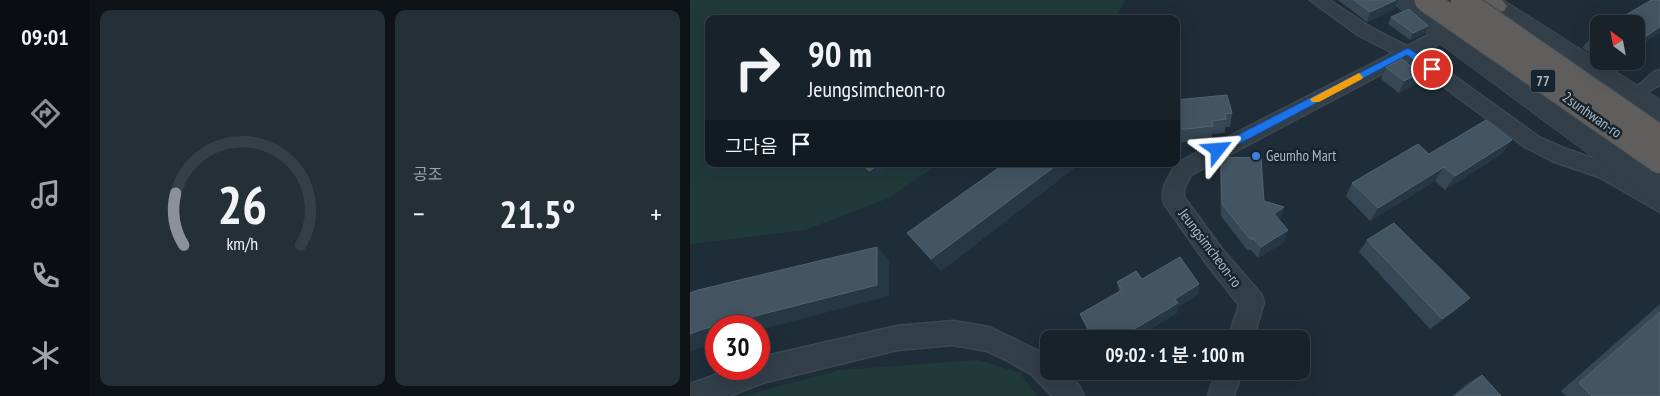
<!DOCTYPE html>
<html lang="ko">
<meta charset="utf-8">
<style>
:root{--surface:#17222a;--page:#242f36;--text:#f1f3f6;--muted:#9ea4a8;--line:#363f47;--accent:#8c9099}
body{margin:0;font-family:"PT Sans Narrow","Noto Sans KR",sans-serif;background:var(--page);color:var(--text);height:100vh;display:flex;flex-direction:column;font-size:19px;white-space:nowrap}
*{box-sizing:border-box;margin:0}
p{font-size:16px;color:var(--muted)}
.icon{flex:none;width:28px;height:28px;fill:none;stroke:currentColor;stroke-width:2;stroke-linecap:round;stroke-linejoin:round}
.map{position:relative;flex:1;overflow:hidden}
.panel{display:flex;flex-direction:column;gap:10px;padding:10px;background:#0d1317;width:600px}
.panel>*{flex:none}
.top-card{position:absolute;left:15px;top:15px;width:475px;height:152px;border-radius:10px;box-shadow:0 5px 20px #0002,0 0 0 1px var(--line);background:#17222a;color:var(--text);overflow:hidden}
.needle{width:32px;rotate:328deg}
.buttons{position:absolute;left:900px;top:15px;display:grid;gap:10px}
.buttons a{display:grid;place-items:center;width:55px;height:55px;border-radius:10px;background:var(--surface);box-shadow:0 5px 20px #0002,0 0 0 1px var(--line);font-size:25px}
.speed{position:absolute;left:15px;top:315px;display:flex;gap:10px;font-size:25px;font-weight:700;text-align:center}
.speed>*{display:grid;place-content:center;width:65px;height:65px;border-radius:50%;background:var(--surface);box-shadow:0 5px 20px #0002,0 0 0 1px var(--line);line-height:1}
.speed .limit{border:8px solid #d22;background:#fff;color:#111}
.pin{position:absolute;display:grid;place-items:center;width:42px;height:42px;color:#fff;margin:-21px;border:2px solid #fff;border-radius:50%;box-shadow:0 1px 5px #0007}
.me{position:absolute;width:55px;margin:-28px;rotate:62deg;stroke-linejoin:round;filter:drop-shadow(0 0 4px #0008)}
.turn{display:flex;align-items:center;gap:18px;height:105px;padding:0 20px;font-size:22px}
.turn .icon{width:65px;height:65px;stroke-width:2.5}
.turn b{display:block;font-size:35px;line-height:42px}
.then{display:flex;align-items:center;height:48px;padding:0 20px;background:#0003;gap:10px;font-size:19px}
.big{font-size:38px;font-weight:600;line-height:1.1}
.panel .tile{flex:1;display:flex;flex-direction:column;justify-content:center;gap:8px;min-width:0;padding:0 18px;border-radius:10px;background:var(--page)}
.panel .dial{align-items:center;gap:0}
.dial svg{height:130px;overflow:visible;fill:none;stroke:var(--line);stroke-width:7;stroke-linecap:round;text-anchor:middle}
.dial text{fill:var(--text);stroke:none}
.heat{display:flex;justify-content:space-between;align-items:center;font-size:28px;direction:ltr}
.panel .tiles{flex:1;display:grid;gap:10px;grid-template-columns:repeat(2,1fr)}
.trip{position:absolute;left:350px;top:330px;width:270px;height:50px;border-radius:10px;background:var(--surface);box-shadow:0 5px 20px #0002,0 0 0 1px var(--line);font-weight:600;line-height:50px;text-align:center}
main{display:flex;flex:1;min-height:0}
.tabs{display:flex;flex-direction:column;width:90px;justify-content:space-around;align-items:center;background:#090e11;color:var(--muted)}
.tabs .icon{width:35px;height:35px}
.tabs .on{color:var(--accent)}
.tabs b{font-size:22px;color:var(--text)}
.map>svg:first-child{display:block}
</style>
<main>
<nav class="tabs">
<b>09:01</b>
<svg class="icon on" aria-label="directions" viewBox="0 0 24 24"><path d="M12 3l9 9-9 9-9-9zM9 14v-3h6M13 9l2 2-2 2"/></svg>
<svg class="icon" aria-label="music" viewBox="0 0 24 24"><path d="M9 18V5l10-2v13"/><circle cx="6" cy="18" r="3"/><circle cx="16" cy="16" r="3"/></svg>
<svg class="icon" aria-label="phone" viewBox="0 0 24 24"><path d="M5 4h4l2 5-3 2q2 4 5 5l2-3 5 2v4C11 20 4 13 5 4z"/></svg>
<svg class="icon" aria-label="climate" viewBox="0 0 24 24"><path d="M12 3v18M4 7l16 10M4 17L20 7"/></svg>
</nav>
<section class="panel">
<div class="tiles">
<div class="tile dial"><svg viewBox="0 0 100 80">
<path d="M14 69A42 42 0 1 1 86 69"/>
<path d="M14 69A42 42 0 0 1 9 37" stroke="#8c9099"/>
<text x="50" y="56" font-size="32" font-weight="700">26</text>
<text x="50" y="72" font-size="11">km/h</text>
</svg></div>
<div class="tile"><p>공조</p>
<div class="heat"><a>−</a><b class="big">21.5°</b><a>+</a></div>
</div>
</div>
</section>
<div class="map">
<svg width="970" height="396" viewBox="0 0 970 396">
<rect width="100%" height="100%" fill="#1f2d38"/>
<!-- green -->
<path fill="#203a39" d="M0,0H436L424,19H19V164H248L199,198L115,230L0,244Z
M288,360L330,373L348,396H52L150,370Z"/>
<g fill="none" stroke-linecap="round" stroke-linejoin="round">
<!-- minor casing -->
<g stroke="#3c4852" stroke-width="3">
<path id="minor" d="M620,0H639L680,27L717,46L763,22H775L777,26L775,30L732,53L849,137L876,149L923,165L970,192V212L909,177L862,161L835,147L718,60L501,175L494,189V197L532,249L571,294L574,302L563,339H538L549,305L516,263L475,205C468,190 479,177 487,163L703,53L668,35Z
M970,70V85L957,92L951,91L948,86L964,72Z
M263,321L299,327L359,356V371H375L390,387L394,396H362L342,375L320,362L297,351L263,345L207,350L76,382L39,396H0V384L41,369H69V359L76,356L207,326Z
M526,371H552L544,396H518Z"/>
</g>
<!-- tertiary casing -->
<g stroke="#3c4852" stroke-width="2">
<path id="tertiary" d="M701,0H724L760,29L970,176V202L960,199L744,39Z
M789,0H813L970,100V121L961,118L792,4Z"/>
</g>
<!-- trunk casing -->
<g stroke="#3d4a53" stroke-width="2">
<path id="trunk" d="M787,0H812L817,6L814,11C803,13 793,10 787,0Z"/>
</g>
<!-- minor -->
<use href="#minor" fill="#323f49" fill-rule="evenodd"/>
<!-- tertiary -->
<use href="#tertiary" fill="#323f49" fill-rule="evenodd"/>
<!-- trunk -->
<use href="#trunk" fill="#605e5c" fill-rule="evenodd"/>
<!-- trunk-bridge casing -->
<g stroke="#3d4a53" stroke-width="25" stroke-linecap="butt">
<path id="trunk-bridge" d="M736,0L970,162
M772,0L970,137"/>
</g>
<!-- trunk-bridge -->
<use href="#trunk-bridge" stroke="#605e5c" stroke-width="23"/>
</g>
<!-- wall -->
<path fill="#364855" d="M648,0H708L704,9L677,22Z
M701,17L738,26L735,33L720,40L698,24Z
M909,31V59L892,48L904,34Z
M913,61H926L920,65Z
M696,67L730,73L724,85L709,93L691,79Z
M486,100L542,113L540,127H535V133L522,134V139L486,143Z
M822,140L811,154L755,190L745,181L680,221L656,196L662,183L739,154Z
M531,157L591,219L589,220L594,242L568,258L561,250H557L531,216L530,170Z
M388,165L251,271L217,233Z
M677,240L768,309L740,329L669,252Z
M452,279L509,284L508,294L488,307V312L445,339H403L394,323L390,314L429,292L427,282Z
M970,304V396H876L871,391Z
M792,375L811,396H762L778,383Z"/>
<!-- shaded-wall -->
<path fill="#273845" d="M706,0H708L704,9L677,22L680,12Z
M738,26L735,33L720,40L723,33Z
M970,27V33L946,48V43Z
M730,73L724,85L709,93L714,81Z
M822,140L811,154L755,190L765,176Z
M190,164H204L184,177L179,171Z
M368,164H388V165L251,271L241,259Z
M754,167L745,181L680,221L688,208Z
M594,207L591,219L580,226L584,214Z
M598,230L594,242L568,258L571,247Z
M187,247L199,259V296L69,330V326H26V341L0,352V334Z
M509,284L508,294L488,307V312L445,339H437L436,334L485,299Z
M780,298L768,309L740,329L752,319Z
M434,331L436,339H421Z"/>
<!-- building -->
<path fill="#435462" stroke="#536471" d="M664,0H706L680,12Z
M961,0H970V27L946,43V24H921Z
M719,9L738,26L723,33L701,17Z
M909,31V38L904,34Z
M712,59L730,73L714,81L696,67Z
M537,95L542,113L535,114L536,119L522,121L523,126L486,130V100Z
M796,120L822,140L765,176L754,167L688,208L662,183L728,144L739,154Z
M531,157L571,158L574,201L594,207L584,214L598,230L571,247L564,239H560L532,204Z
M172,164H190L179,171Z
M314,164H368L241,259L217,233Z
M704,223L780,298L752,319L677,240Z
M187,247V285L10,330L0,334V293L8,290Z
M490,257L509,284L485,299L488,303L436,334L434,331L421,339H404L390,314L432,290L427,282L446,271L452,279Z
M970,312V396H902L889,383Z
M792,375L811,396H766Z"/>
<!-- route -->
<path fill="#1a73e8" stroke="#114b97" d="M718,48L746,66V71H739L717,55L532,153H524V147Z"/>
<!-- slow -->
<path fill="#f59e0b" d="M669,73L673,77L672,79L629,102H622L620,99Z"/>
<!-- markers -->
<circle fill="#3f7fe0" stroke="#18242d" stroke-width="2" cx="566" cy="156" r="5"/>
<g text-anchor="middle" stroke-width="5" stroke-linejoin="round" paint-order="stroke">
<!-- shield labels -->
<rect fill="#18242d" stroke="#808d98" stroke-width="1" x="840.5" y="69.5" width="25" height="23" rx="4"/>
<g font-size="14" font-weight="bold" fill="#acbac6">
<text x="853" y="86">77</text>
</g>
<!-- street labels -->
<g font-size="15" fill="#acbac6" stroke="#18242d">
<text transform="translate(902 115) rotate(35)" y="5">2sunhwan-ro</text>
<text transform="translate(520 248) rotate(53)" y="5">Jeungsimcheon-ro</text>
</g>
<!-- poi labels -->
<g font-size="15" fill="#acbac6" stroke="#18242d" text-anchor="start">
<text x="576" y="161">Geumho Mart</text>
</g>
</g>
</svg>
<div class="buttons">
<a><svg class="needle" viewBox="-14 -14 28 28"><path d="M0-13l5 13h-10z" fill="#e53935"/><path d="M0 13l5-13h-10z" fill="#9ea4a8"/></svg></a>
</div>
<div class="speed"><div class="limit">30</div></div>
<div class="pin" style="left:742px;top:69px;background:#d93025"><svg class="icon" aria-label="arrive" viewBox="0 0 24 24"><path d="M6 21V4h12l-3 4 3 4H6"/></svg></div>
<svg class="me" style="left:528px;top:150px" viewBox="-20 -20 40 40"><path d="M0-17L14 15 0 8-14 15z" fill="#1a73e8" stroke="#fff" stroke-width="4"/></svg>
<div class="trip">09:02 · 1 분 · 100 m</div>
<div class="top-card">
<div class="turn"><svg class="icon" aria-label="right" viewBox="0 0 24 24"><path d="M7 20v-9h11M14 6l5 5-5 5"/></svg><div><b>90 m</b>Jeungsimcheon-ro</div></div>
<div class="then">그다음<svg class="icon" aria-label="arrive" viewBox="0 0 24 24"><path d="M6 21V4h12l-3 4 3 4H6"/></svg></div>
</div>
</div>
</main>
